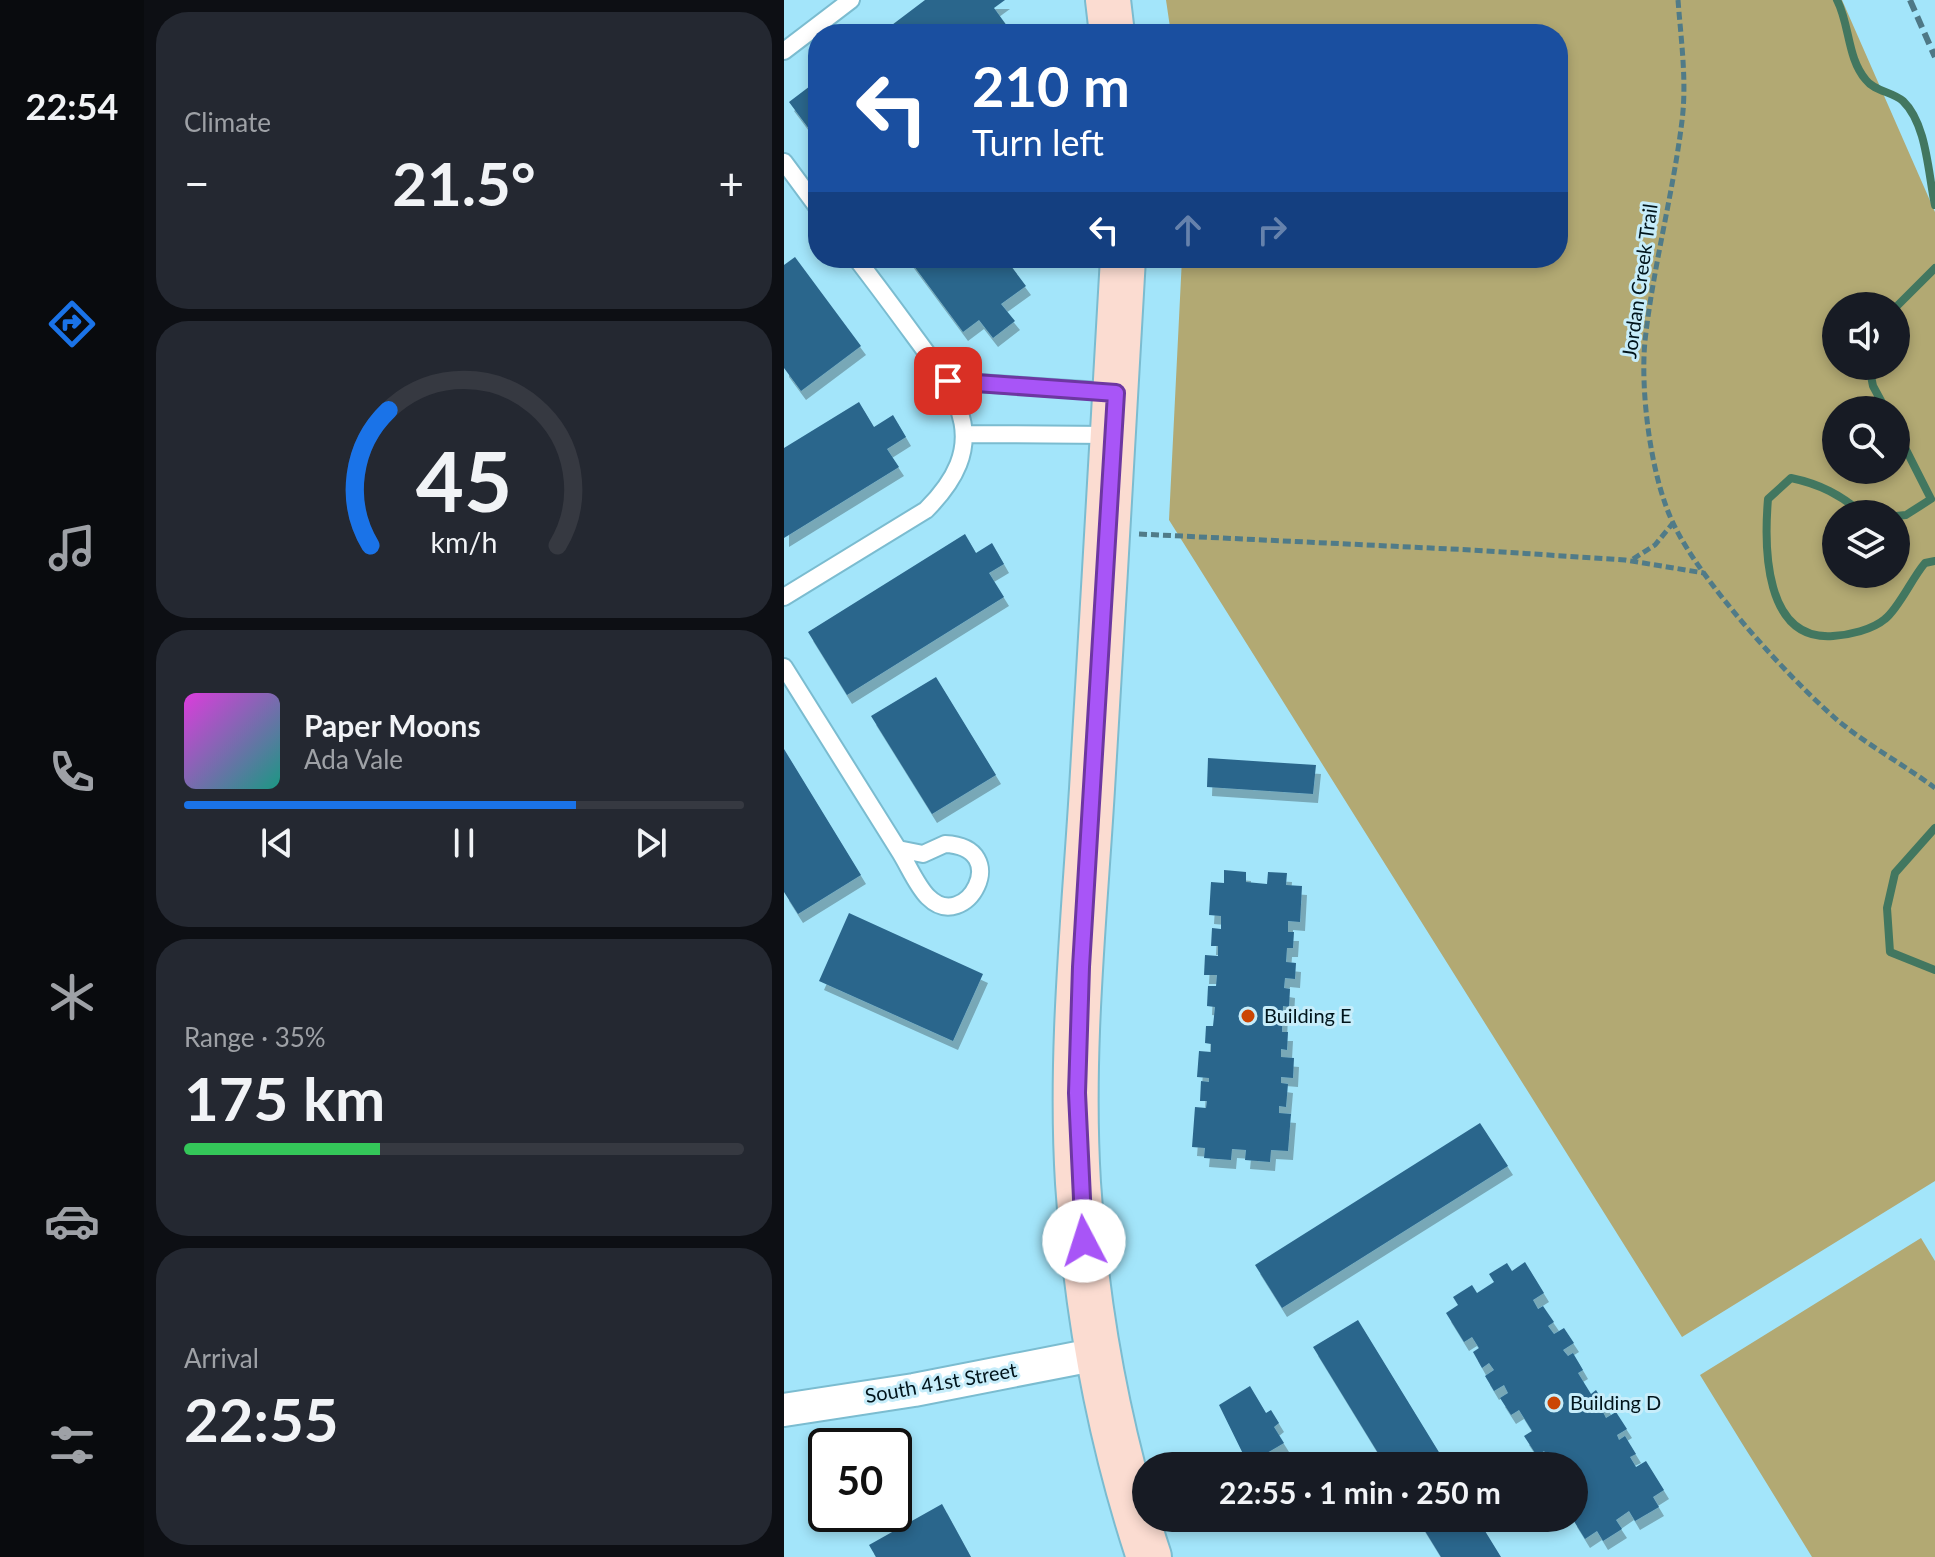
<!DOCTYPE html>
<meta charset="utf-8">
<style>
:root{--surface:#171b24;--page:#242831;--text:#f1f3f6;--muted:#9ea1a6;--line:#363941;--accent:#1a73e8}
body{margin:0;font-family:Lato,sans-serif;background:var(--page);color:var(--text);height:100vh;display:flex;flex-direction:column;font-size:30px;white-space:nowrap}
*{box-sizing:border-box;margin:0}
p{font-size:26px;color:var(--muted)}
.icon{flex:none;width:44px;height:44px;fill:none;stroke:currentColor;stroke-width:2;stroke-linecap:round;stroke-linejoin:round}
.map{position:relative;flex:1;overflow:hidden}
.drawer{display:flex;flex-direction:column;gap:12px;padding:12px;background:#0d0f14;width:640px}
.drawer>*{flex:none}
.banner{position:absolute;left:24px;top:24px;width:760px;height:244px;border-radius:32px;box-shadow:0 4px 12px #0003;background:#1a4fa0;color:#fff;overflow:hidden}
.controls{position:absolute;left:1038px;top:292px;display:grid;gap:16px}
.controls a{display:grid;place-items:center;width:88px;height:88px;border-radius:50%;background:var(--surface);box-shadow:0 4px 12px #0003;font-size:40px}
.speed{position:absolute;left:24px;top:1428px;display:flex;gap:16px;font-size:40px;font-weight:700;text-align:center}
.speed>*{display:grid;place-content:center;width:104px;height:104px;border-radius:50%;background:var(--surface);box-shadow:0 4px 12px #0003;line-height:1}
.speed .limit{border:4px solid #111;border-radius:12px;background:#fff;color:#111}
.pin{position:absolute;display:grid;place-items:center;width:68px;height:68px;color:#fff;margin:-34px;border-radius:16px;box-shadow:0 4px 12px #0006}
.me{position:absolute;width:88px;margin:-44px;rotate:355deg;stroke-linejoin:round;filter:drop-shadow(0 0 6px #0008)}
.turn{display:flex;align-items:center;gap:28px;height:168px;padding:0 32px;font-size:36px}
.turn .icon{width:104px;height:104px;stroke-width:2.5}
.turn b{display:block;font-size:56px;line-height:68px}
.lanes{display:flex;align-items:center;height:76px;padding:0 32px;background:#0003;justify-content:center;gap:40px;direction:ltr}
.lanes .off{opacity:.35}
.big{font-size:60px;font-weight:700;line-height:1.1}
.drawer .widget{flex:1;display:flex;flex-direction:column;justify-content:center;gap:12px;min-width:0;padding:0 28px;border-radius:32px;background:var(--page)}
.drawer .dial{align-items:center;gap:0}
.dial svg{height:208px;overflow:visible;fill:none;stroke:var(--line);stroke-width:7;stroke-linecap:round;text-anchor:middle}
.dial text{fill:var(--text);stroke:none}
.song{display:flex;align-items:center;gap:24px}
.cover{width:96px;height:96px;border-radius:12px;background:linear-gradient(135deg,hsl(300 70% 55%),hsl(170 70% 35%))}
.played{height:8px;border-radius:4px;background:linear-gradient(90deg,var(--accent) 70%,var(--line) 70%)}
.keys{display:flex;justify-content:space-around;direction:ltr}
.heat{display:flex;justify-content:space-between;align-items:center;font-size:44px;direction:ltr}
.charge{height:12px;border-radius:6px;background:linear-gradient(90deg,#34c759 35%,var(--line) 0)}
.trip{position:absolute;left:348px;top:1452px;width:456px;height:80px;border-radius:40px;background:var(--surface);box-shadow:0 4px 12px #0003;font-weight:700;line-height:80px;text-align:center}
main{display:flex;flex:1;min-height:0}
.dock{display:flex;flex-direction:column;width:144px;justify-content:space-around;align-items:center;background:#090b0e;color:var(--muted)}
.dock .icon{width:56px;height:56px}
.dock .current{color:var(--accent)}
.dock b{font-size:36px;color:var(--text)}
.map>svg:first-child{display:block}
</style>
<main>
<nav class="dock">
<b>22:54</b>
<svg class="icon current" aria-label="directions" viewBox="0 0 24 24"><path d="M12 3l9 9-9 9-9-9zM9 14v-3h6M13 9l2 2-2 2"/></svg>
<svg class="icon" aria-label="music" viewBox="0 0 24 24"><path d="M9 18V5l10-2v13"/><circle cx="6" cy="18" r="3"/><circle cx="16" cy="16" r="3"/></svg>
<svg class="icon" aria-label="phone" viewBox="0 0 24 24"><path d="M5 4h4l2 5-3 2q2 4 5 5l2-3 5 2v4C11 20 4 13 5 4z"/></svg>
<svg class="icon" aria-label="climate" viewBox="0 0 24 24"><path d="M12 3v18M4 7l16 10M4 17L20 7"/></svg>
<svg class="icon" aria-label="car" viewBox="0 0 24 24"><path d="M5 17H2v-5l4-1 3-4h7l3 4 3 1v5h-3M9 17h6M6 11h13"/><circle cx="7" cy="17" r="2"/><circle cx="17" cy="17" r="2"/></svg>
<svg class="icon" aria-label="filters" viewBox="0 0 24 24"><path d="M4 7h16M4 17h16"/><circle cx="9" cy="7" r="2"/><circle cx="15" cy="17" r="2"/></svg>
</nav>
<section class="drawer">
<div class="widget"><p>Climate</p>
<div class="heat"><a>−</a><b class="big">21.5°</b><a>+</a></div>
</div>
<div class="widget dial"><svg viewBox="0 0 100 80">
<path d="M14 69A42 42 0 1 1 86 69"/>
<path d="M14 69A42 42 0 0 1 21 17" stroke="#1a73e8"/>
<text x="50" y="56" font-size="32" font-weight="700">45</text>
<text x="50" y="72" font-size="11">km/h</text>
</svg></div>
<div class="widget">
<div class="song"><i class="cover"></i><div><b>Paper Moons</b><p>Ada Vale</p></div></div>
<div class="played"></div>
<div class="keys"><svg class="icon" aria-label="previous" viewBox="0 0 24 24"><path d="M18 5L8 12l10 7zM5 5v14"/></svg><svg class="icon" aria-label="pause" viewBox="0 0 24 24"><path d="M8 5v14M16 5v14"/></svg><svg class="icon" aria-label="next" viewBox="0 0 24 24"><path d="M6 5l10 7-10 7zM19 5v14"/></svg></div>
</div>
<div class="widget"><p>Range · 35%</p><b class="big">175 km</b><div class="charge"></div></div>
<div class="widget"><p>Arrival</p><b class="big">22:55</b></div>
</section>
<div class="map">
<svg width="1151" height="1557" viewBox="0 0 1151 1557">
<defs>
<filter id="shadow"><feDropShadow dx="5" dy="9" stdDeviation="0" flood-color="#0004"/></filter>
</defs>
<rect width="100%" height="100%" fill="#a3e5fa"/>
<!-- green -->
<path fill="#b2a973" fill-rule="evenodd" d="M382,0H1058L1151,212V1181L898,1337L385,520L398,258H774V34H387ZM1052,306H1112V366H1052ZM1052,410H1112V470H1052ZM1052,514H1112V574H1052Z
M1137,1238L1151,1261V1557H1028L916,1375Z"/>
<g fill="none" stroke-linecap="round" stroke-linejoin="round">
<!-- stream -->
<path stroke="#427760" stroke-width="8" d="M1053,0C1066,25 1063,58 1082,80C1090,91 1109,92 1119,101C1143,124 1144,174 1151,205
M1112,307L1151,268
M1085,366L1089,386L1102,410
M1112,430L1147,499L1122,515L1112,516
M1079,514C1057,495 1036,484 1007,478L984,499C980,547 980,641 1049,636C1065,635 1088,630 1101,619C1115,608 1128,578 1141,563L1151,561
M1151,828L1111,873L1103,908L1106,952L1151,970"/>
</g>
<!-- building -->
<path fill="#2b668c" filter="url(#shadow)" d="M141,0H221L210,8L226,30L221,34H96Z
M34,80V141L5,102Z
M11,257L77,346L17,391L0,368V265Z
M124,258H221L242,286L217,304L231,321L209,338L195,320L179,332Z
M75,402L90,427L109,415L122,437L103,449L115,467L0,538V448Z
M181,534L192,553L208,543L220,564L205,573L220,597L63,695L24,632Z
M152,677L212,775L148,814L87,716Z
M0,749L77,875L14,914L0,892Z
M424,758L532,765L529,794L423,787Z
M440,870L462,872V882L483,884L484,872L503,873L502,885L518,886L516,922L504,921V932H510L509,948H503L502,962L512,963L511,979L501,978L500,988L506,989L505,1007L499,1006L498,1032H504L503,1050L497,1049V1057L510,1058L509,1078L497,1077V1083L504,1084L502,1107L495,1106V1113L507,1114L504,1151L487,1150L486,1162L461,1160L462,1150L448,1149L447,1160L420,1158L421,1148L408,1147L411,1107L422,1108L423,1101H416L417,1081L425,1082V1078L413,1077L415,1051L427,1052V1044L421,1043L422,1026H429L431,1007L423,1006L424,986H432L433,975H420L421,955L434,956V946H427L428,928L437,929V916L425,915L427,882L440,883Z
M65,913L199,974L169,1041L35,981Z
M696,1123L724,1166L498,1308L471,1265Z
M741,1262L760,1293L749,1300L754,1309L759,1306L770,1322L764,1326L770,1334L780,1328L790,1343L779,1350L784,1356L789,1353L799,1370L794,1373L807,1394L812,1390L824,1409L819,1412L822,1418L832,1412L843,1429L833,1435L835,1440L841,1436L852,1454L846,1457L852,1467L862,1461L880,1490L869,1497L875,1507L851,1521L845,1511L832,1520L838,1529L819,1541L813,1531L801,1539L788,1518L792,1502L790,1466H753L765,1458L760,1451L753,1456L740,1436L748,1431L735,1410L727,1415L716,1398L724,1393L720,1385L710,1391L701,1376L710,1370L705,1363L698,1368L689,1352L695,1348L688,1337L680,1342L662,1313L674,1305L669,1297L688,1285L693,1293L710,1282L705,1274L723,1263L728,1271Z
M574,1320L661,1462L655,1466H602L529,1347Z
M466,1386L482,1413L487,1410L495,1423L490,1427L500,1443L464,1464L435,1405Z
M158,1504L187,1557H92L85,1545Z
M633,1518H693L717,1557H657Z"/>
<g fill="none" stroke-linecap="round" stroke-linejoin="round">
<!-- lane casing -->
<g stroke="#7bbcd0" stroke-width="20">
<path id="lane" d="M0,51L67,0
M0,162L34,208
M164,381L331,392
M180,434L326,435
M0,597L142,510C207,445 178,400 131,337C112,311 92,284 72,258
M0,667L114,849
M161,844C230,847 182,935 144,897C132,885 124,864 114,849L139,854Z"/>
</g>
<!-- street casing -->
<g stroke="#7bbcd0" stroke-width="36">
<path id="street" d="M0,1410L130,1390L314,1354"/>
</g>
<!-- secondary casing -->
<g stroke="#7bbcd0" stroke-width="48">
<path id="secondary" d="M324,0L328,34
M339,258C330,435 318,612 308,789C300,920 286,1053 294,1183C302,1310 325,1436 365,1557"/>
</g>
<!-- path -->
<path stroke="#507b88" stroke-width="5" stroke-dasharray="8 4" stroke-linecap="butt" d="M894,0C897,40 903,81 898,121C889,194 869,267 861,341C856,392 867,479 890,525C918,583 1003,676 1052,719C1083,745 1119,764 1151,788
M355,534L688,550L841,560L920,573
M849,559L871,545L889,523"/>
<!-- lane -->
<use href="#lane" stroke="#fff" stroke-width="16"/>
<!-- street -->
<use href="#street" stroke="#fff" stroke-width="32"/>
<!-- secondary -->
<use href="#secondary" stroke="#fbdcd1" stroke-width="44"/>
<!-- rail -->
<path stroke="#4e7886" stroke-width="6" stroke-dasharray="12 6" stroke-linecap="butt" d="M1126,0L1151,57"/>
</g>
<g fill="none" stroke-linecap="round" stroke-linejoin="round">
<!-- route casing -->
<g stroke="#6d37a1" stroke-width="20">
<path id="route" d="M164,381L332,393L297,967L293,1093L300,1241"/>
</g>
<!-- route -->
<use href="#route" stroke="#a855f7" stroke-width="14"/>
</g>
<!-- markers -->
<g fill="#cb4604" stroke="#c7edfa" stroke-width="3">
<circle cx="464" cy="1016" r="8"/>
<circle cx="770" cy="1403" r="8"/>
</g>
<g text-anchor="middle" stroke-width="6" stroke-linejoin="round" paint-order="stroke">
<!-- street labels -->
<g font-size="20" fill="#00141b" stroke="#c7edfa">
<text transform="translate(856 281) rotate(-82)" y="7">Jordan Creek Trail</text>
<text transform="translate(157 1383) rotate(-10)" y="7">South 41st Street</text>
</g>
<!-- poi labels -->
<g font-size="20" fill="#00141b" stroke="#c7edfa" text-anchor="start">
<text x="480" y="1023">Building E</text>
<text x="786" y="1410">Building D</text>
</g>
</g>
</svg>
<div class="controls">
<a><svg class="icon" aria-label="sound" viewBox="0 0 24 24"><path d="M4 9h4l5-4v14l-5-4H4zM17 9q2 3 0 6"/></svg></a>
<a><svg class="icon" aria-label="search" viewBox="0 0 24 24"><circle cx="10" cy="10" r="6"/><path d="M15 15l6 6"/></svg></a>
<a><svg class="icon" aria-label="layers" viewBox="0 0 24 24"><path d="M12 4l9 5-9 5-9-5zM3 14l9 5 9-5"/></svg></a>
</div>
<div class="speed"><div class="limit">50</div></div>
<div class="pin" style="left:164px;top:381px;background:#d93025"><svg class="icon" aria-label="arrive" viewBox="0 0 24 24"><path d="M6 21V4h12l-3 4 3 4H6"/></svg></div>
<svg class="me" style="left:300px;top:1241px" viewBox="-20 -20 40 40"><circle r="19" fill="#fff"/><path d="M0-13L10 11 0 6-10 11z" fill="#a855f7"/></svg>
<div class="trip">22:55 · 1 min · 250 m</div>
<div class="banner">
<div class="turn"><svg class="icon" aria-label="left" viewBox="0 0 24 24"><path d="M17 20v-9H6M10 6l-5 5 5 5"/></svg><div><b>210 m</b>Turn left</div></div>
<div class="lanes"><svg class="icon" aria-label="left" viewBox="0 0 24 24"><path d="M17 20v-9H6M10 6l-5 5 5 5"/></svg><svg class="icon off" aria-label="ahead" viewBox="0 0 24 24"><path d="M12 20V5M6 11l6-6 6 6"/></svg><svg class="icon off" aria-label="right" viewBox="0 0 24 24"><path d="M7 20v-9h11M14 6l5 5-5 5"/></svg></div>
</div>
</div>
</main>
